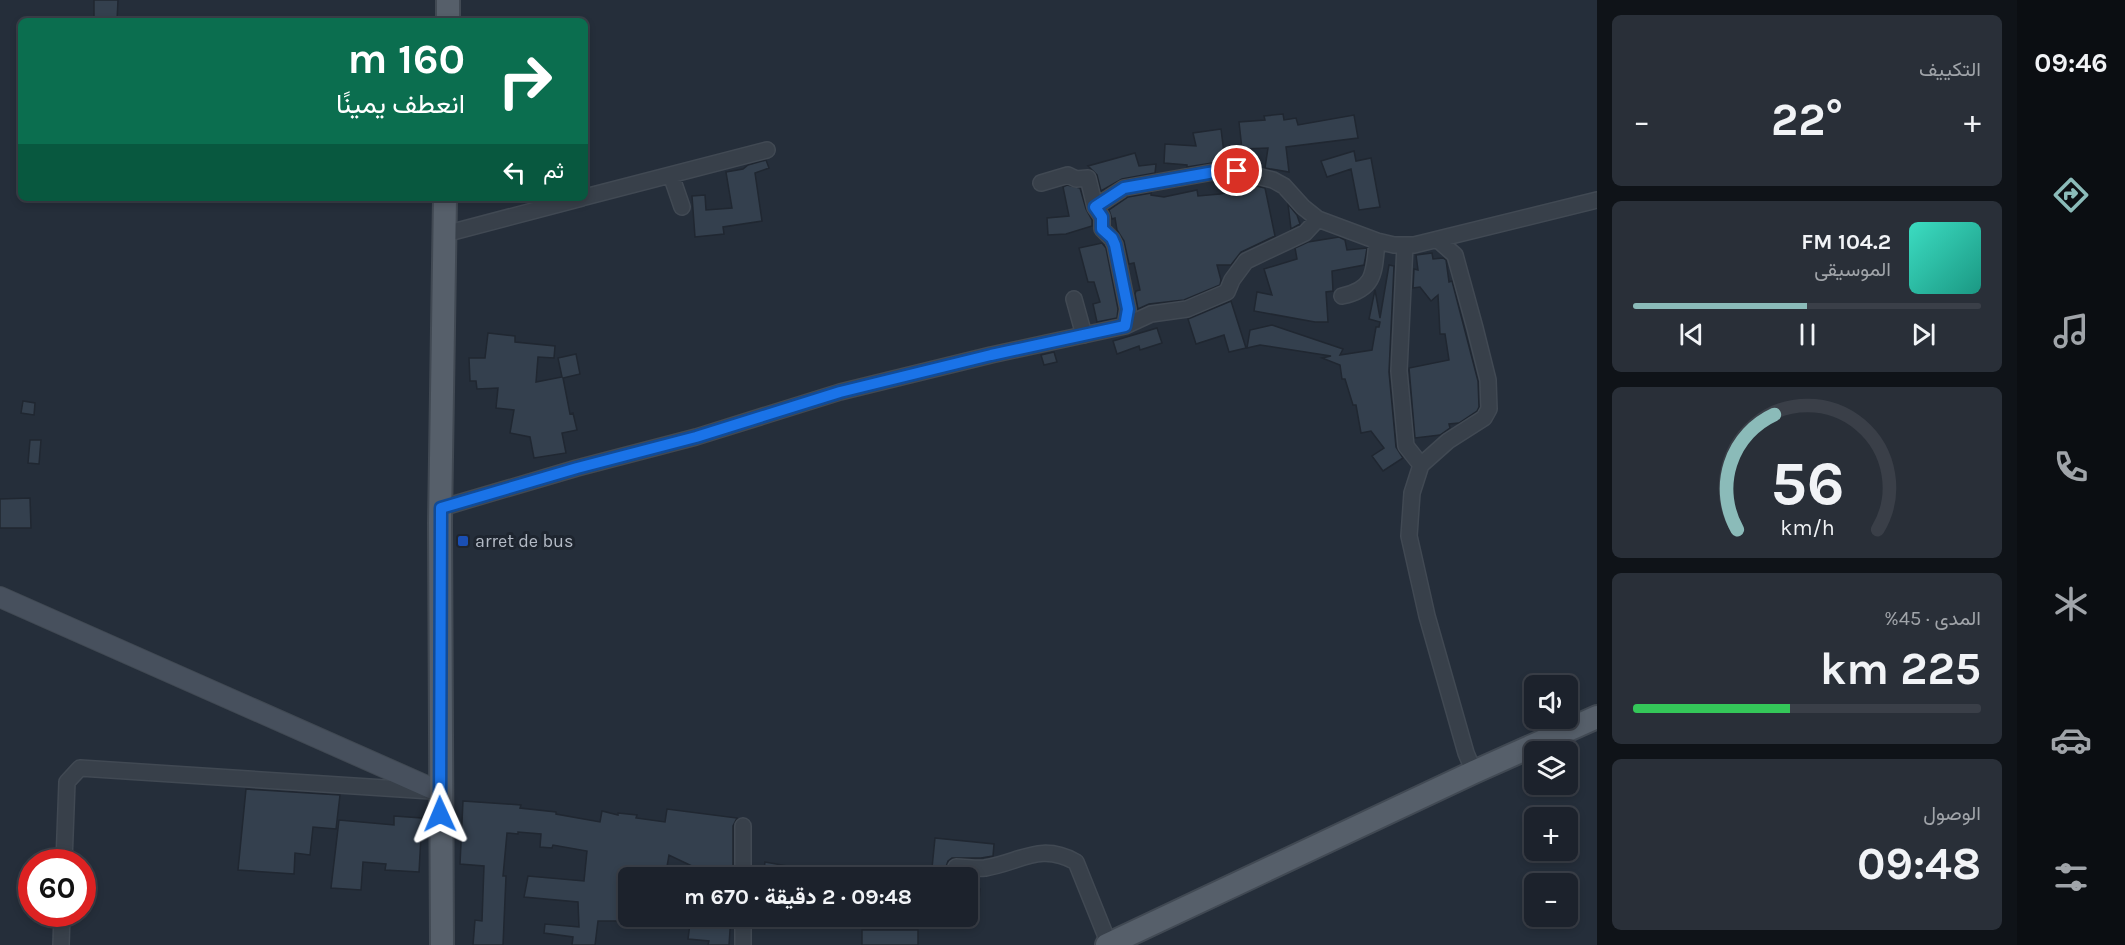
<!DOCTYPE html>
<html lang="ar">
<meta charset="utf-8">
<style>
:root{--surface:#1c222c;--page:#292f38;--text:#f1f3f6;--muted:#a0a4a9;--line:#3a3f48;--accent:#8bbbb9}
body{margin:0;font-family:Karla,Vazirmatn,sans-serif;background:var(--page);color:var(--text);direction:rtl;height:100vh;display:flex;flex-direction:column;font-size:22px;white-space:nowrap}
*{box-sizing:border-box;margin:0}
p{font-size:20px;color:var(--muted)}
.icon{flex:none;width:33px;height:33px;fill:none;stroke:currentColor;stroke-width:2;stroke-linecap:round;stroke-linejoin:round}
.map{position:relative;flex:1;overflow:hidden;direction:ltr}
.sheet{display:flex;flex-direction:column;gap:15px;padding:15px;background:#0f1318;width:420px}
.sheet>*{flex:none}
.top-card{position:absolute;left:18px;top:18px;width:570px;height:183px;border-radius:9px;box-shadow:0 3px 9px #0003,0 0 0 2px var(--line);direction:rtl;background:#0b6e4f;color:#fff;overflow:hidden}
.buttons{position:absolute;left:1524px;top:675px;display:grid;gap:12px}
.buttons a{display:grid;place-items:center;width:54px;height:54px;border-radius:9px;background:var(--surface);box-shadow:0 3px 9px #0003,0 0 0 2px var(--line);font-size:30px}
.speed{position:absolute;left:18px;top:849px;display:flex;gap:12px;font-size:30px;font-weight:700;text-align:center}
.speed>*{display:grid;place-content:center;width:78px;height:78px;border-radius:50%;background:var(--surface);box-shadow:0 3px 9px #0003,0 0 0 2px var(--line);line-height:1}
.speed .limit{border:9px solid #d22;background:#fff;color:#111}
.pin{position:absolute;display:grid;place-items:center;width:51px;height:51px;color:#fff;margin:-26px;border:3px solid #fff;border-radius:50%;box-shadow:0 2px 6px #0007}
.me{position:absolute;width:66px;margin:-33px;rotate:359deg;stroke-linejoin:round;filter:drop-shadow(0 0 4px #0008)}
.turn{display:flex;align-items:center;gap:21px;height:126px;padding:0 24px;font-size:27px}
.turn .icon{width:78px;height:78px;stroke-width:2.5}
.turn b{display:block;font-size:42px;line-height:51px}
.then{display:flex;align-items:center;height:57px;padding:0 24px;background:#0003;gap:12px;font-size:22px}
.big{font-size:45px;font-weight:700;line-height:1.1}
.sheet .tile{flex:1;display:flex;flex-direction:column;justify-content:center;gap:9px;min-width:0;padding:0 21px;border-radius:9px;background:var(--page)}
.sheet .dial{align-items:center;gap:0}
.dial svg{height:156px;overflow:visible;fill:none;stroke:var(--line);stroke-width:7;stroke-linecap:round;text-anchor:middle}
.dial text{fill:var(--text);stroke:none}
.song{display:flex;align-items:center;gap:18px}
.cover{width:72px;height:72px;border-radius:9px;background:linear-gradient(135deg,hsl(170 70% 55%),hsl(170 70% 35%))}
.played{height:6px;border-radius:3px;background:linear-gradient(90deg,var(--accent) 50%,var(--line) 50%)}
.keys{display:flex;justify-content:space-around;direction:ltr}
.heat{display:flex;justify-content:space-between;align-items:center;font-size:33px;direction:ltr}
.charge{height:9px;border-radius:4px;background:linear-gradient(90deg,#34c759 45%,var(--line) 0)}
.trip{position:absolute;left:618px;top:867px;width:360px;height:60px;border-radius:9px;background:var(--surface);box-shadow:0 3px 9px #0003,0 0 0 2px var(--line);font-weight:700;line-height:60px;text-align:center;direction:rtl}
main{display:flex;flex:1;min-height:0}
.tabs{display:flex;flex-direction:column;width:108px;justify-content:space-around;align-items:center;background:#0b0e12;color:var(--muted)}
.tabs .icon{width:42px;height:42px}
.tabs .active{color:var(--accent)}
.tabs b{font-size:27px;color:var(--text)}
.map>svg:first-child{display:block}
</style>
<main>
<nav class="tabs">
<b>09:46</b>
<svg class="icon active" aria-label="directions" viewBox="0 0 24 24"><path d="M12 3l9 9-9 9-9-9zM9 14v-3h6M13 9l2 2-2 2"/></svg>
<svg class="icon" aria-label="music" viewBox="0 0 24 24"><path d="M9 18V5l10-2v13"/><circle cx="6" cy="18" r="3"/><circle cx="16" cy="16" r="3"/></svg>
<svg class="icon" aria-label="phone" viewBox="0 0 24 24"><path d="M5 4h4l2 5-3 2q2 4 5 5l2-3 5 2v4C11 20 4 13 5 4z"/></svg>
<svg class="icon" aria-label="climate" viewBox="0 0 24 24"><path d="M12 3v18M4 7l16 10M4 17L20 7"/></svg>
<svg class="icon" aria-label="car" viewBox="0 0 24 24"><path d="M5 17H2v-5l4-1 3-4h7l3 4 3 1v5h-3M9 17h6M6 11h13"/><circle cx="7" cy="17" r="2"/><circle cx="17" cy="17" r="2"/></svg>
<svg class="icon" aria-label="filters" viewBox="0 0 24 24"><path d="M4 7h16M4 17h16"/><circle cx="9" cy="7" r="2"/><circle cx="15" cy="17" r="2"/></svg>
</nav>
<section class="sheet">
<div class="tile"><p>التكييف</p>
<div class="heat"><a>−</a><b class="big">22°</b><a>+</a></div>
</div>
<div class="tile">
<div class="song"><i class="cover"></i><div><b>104.2 FM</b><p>الموسيقى</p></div></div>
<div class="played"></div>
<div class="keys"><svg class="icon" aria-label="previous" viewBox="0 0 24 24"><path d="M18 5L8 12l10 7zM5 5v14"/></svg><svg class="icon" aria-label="pause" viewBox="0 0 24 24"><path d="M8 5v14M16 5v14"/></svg><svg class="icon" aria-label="next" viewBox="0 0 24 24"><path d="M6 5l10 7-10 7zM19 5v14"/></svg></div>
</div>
<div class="tile dial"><svg viewBox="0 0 100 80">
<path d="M14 69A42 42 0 1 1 86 69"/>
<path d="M14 69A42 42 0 0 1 33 10" stroke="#8bbbb9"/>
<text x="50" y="56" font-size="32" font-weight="700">56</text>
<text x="50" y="72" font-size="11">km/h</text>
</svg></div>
<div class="tile"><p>المدى · 45%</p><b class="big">225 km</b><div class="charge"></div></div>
<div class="tile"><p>الوصول</p><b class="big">09:48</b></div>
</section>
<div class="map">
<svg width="1597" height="945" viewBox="0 0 1597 945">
<rect width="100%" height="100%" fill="#252e3a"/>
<!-- building -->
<path fill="#34404e" stroke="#202731" stroke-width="1.5" d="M94,0H118L117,21H94Z
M1283,114L1284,120L1296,118L1298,125L1354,115L1358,138L1286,147L1289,172L1265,168L1268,148L1242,149L1239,122L1265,120L1264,116Z
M1221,129L1225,161L1187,167V165L1164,163L1165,144L1196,146L1193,133Z
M1354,151L1356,161L1371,158L1380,207L1359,210L1351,169L1327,177L1321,161Z
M1135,153L1139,166L1156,164L1155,173L1122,179L1101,191L1097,175L1088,166Z
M766,160L769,168L755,173L762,221L723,227L724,234L695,237L692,196L705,195L706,210L732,208L726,172L743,169L748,165Z
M1067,185L1080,188L1086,209L1092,220V226L1066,234L1048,235L1047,218L1069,216L1063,187Z
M1256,186L1265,188L1275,236L1241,252L1231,265H1217L1221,280L1220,285L1184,300L1149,304L1138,309L1135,294L1136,291L1140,290L1134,263L1129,264L1124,241L1117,230L1115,218L1112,219L1109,210L1128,197L1151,193V195L1164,197L1197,190L1198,196L1220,194Z
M1288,204L1297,215L1300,224L1291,229Z
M1339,237L1345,240L1347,250L1367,248L1365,260L1364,265L1332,271L1333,291L1326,292L1328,322H1315L1254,311L1257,292L1272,295L1264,269L1297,259L1295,248L1308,242Z
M1102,243L1106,248L1118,309L1117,318L1097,322L1093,304L1100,302L1094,282H1088L1079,248Z
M1432,253L1433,259L1443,258L1446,260L1449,282L1452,281L1478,381L1479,407L1477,411L1459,423L1449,424L1450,428L1440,435L1415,438L1409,368L1449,360L1445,334H1440L1438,295L1431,301L1420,287L1413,288L1414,269L1418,270L1416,255Z
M1389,265L1394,266L1389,372L1396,447L1403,458L1383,471L1372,456L1384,448L1371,431L1361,433L1356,405H1353L1345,379H1342L1340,365L1322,358L1331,356L1260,345L1247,348L1250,330L1272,325L1343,349L1340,355L1372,350L1376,327H1379L1380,322L1369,319L1375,290L1380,318Z
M1231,301L1246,348L1229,352L1224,335L1196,344L1188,319Z
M1157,328L1162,343L1140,350L1139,346L1117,354L1113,341Z
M488,333L515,336V342L555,346L554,358L538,357L536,382L562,377L558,358L576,354L580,374L563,378L570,414L573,413L577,430L562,433L566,453L534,458L530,437L510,433L514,410L496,408L498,388L477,389L476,381H470L469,358H485Z
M1054,352L1057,362L1044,365L1041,355Z
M23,401L35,403L34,415L21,413Z
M30,440H41L39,464L28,463Z
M30,498L31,528H0V499Z
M246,789L340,795L336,829L313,827L310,855L295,853L294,874L238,870Z
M463,801L521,805L520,808L556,812V814L600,822L602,811L618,815V813L637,815L636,818L665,822L667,809L737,818L733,826V873H722V878H693L694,867L669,855L665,878H623L624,921H598L595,945H572L573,937L544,933L545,924L579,927L578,902L524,897L528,876L584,881L587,851L553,845L552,848L540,847L541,834L518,832V834L507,833L503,876H506L503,945H473L475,920L482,921L484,866L460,864Z
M394,816L422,818L419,872L385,870L386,864L363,862L361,890L331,888L339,820L394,825Z
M935,838L994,844L993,856L981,858H952L948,861L946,867L953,878H931Z
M765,862L793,867L791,878H763Z
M968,888L980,889L979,899L968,898Z
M691,916H731L729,945H708L709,941L688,939Z
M862,930H918V945H862Z"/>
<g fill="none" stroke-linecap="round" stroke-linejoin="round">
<!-- street casing -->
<g stroke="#414953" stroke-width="18">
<path id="street" d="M671,175L682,207
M1041,183L1068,175L1076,179L1088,178L1095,207L1124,188L1219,171H1237L1273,180L1284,186L1303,207L1318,219
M585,197L767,150
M1095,207L1102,217V229L1112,239L1115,245L1128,309L1125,326
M445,234L582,198
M1438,240L1455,255L1475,328L1488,380L1489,409L1484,418L1448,441L1421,465L1412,493L1409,536L1427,616L1466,753L1474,772
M1405,245L1399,371L1406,446L1421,465
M1342,296C1376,289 1374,271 1377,241
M1074,299L1084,335
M441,508L577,468L696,437L840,392L991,355L1125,326L1151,314L1187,309L1227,292L1232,280L1246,261L1305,233L1318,219L1377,241L1394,245H1414L1597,200
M743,826V878
M64,862L67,782L80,768L431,791
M956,867C966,867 976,869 985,868C1021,862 1040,842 1076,862L1109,944
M743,916V945
M61,945L62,914"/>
</g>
<!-- secondary casing -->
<g stroke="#414953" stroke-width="22">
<path id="secondary" d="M0,597L440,792"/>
</g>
<!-- primary casing -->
<g stroke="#414953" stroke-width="26">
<path id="primary" d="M448,21V0
M442,945L440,523L445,198
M1107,945L1474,772L1597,717"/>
</g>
<!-- street -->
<use href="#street" stroke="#38404a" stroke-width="15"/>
<!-- secondary -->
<use href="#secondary" stroke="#47505d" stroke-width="20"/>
<!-- primary -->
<use href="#primary" stroke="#565f6a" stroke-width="22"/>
</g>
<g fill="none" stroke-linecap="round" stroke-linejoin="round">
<!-- route casing -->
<g stroke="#114b97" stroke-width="15">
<path id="route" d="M440,814L441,508L577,468L696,437L840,392L991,355L1125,326L1128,309L1115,245L1112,238L1102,229V217L1095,207L1124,188L1220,171H1237"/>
</g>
<!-- route -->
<use href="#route" stroke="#1a73e8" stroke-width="10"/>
</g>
<!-- markers -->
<rect fill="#1a4fb4" stroke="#1e252f" stroke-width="2" x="457" y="535" width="12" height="12" rx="3"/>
<g text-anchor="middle" stroke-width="6" stroke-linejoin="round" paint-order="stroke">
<!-- poi labels -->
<g font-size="18" fill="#b4bbc6" stroke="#1e252f" text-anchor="start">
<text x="475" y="547">arret de bus</text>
</g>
</g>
</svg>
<div class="buttons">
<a><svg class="icon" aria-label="sound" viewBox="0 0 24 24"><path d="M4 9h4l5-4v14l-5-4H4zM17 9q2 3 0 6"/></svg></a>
<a><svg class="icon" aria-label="layers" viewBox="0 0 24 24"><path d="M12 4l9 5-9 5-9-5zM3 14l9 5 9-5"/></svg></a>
<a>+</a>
<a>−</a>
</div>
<div class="speed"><div class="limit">60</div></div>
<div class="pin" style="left:1237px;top:171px;background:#d93025"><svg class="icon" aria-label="arrive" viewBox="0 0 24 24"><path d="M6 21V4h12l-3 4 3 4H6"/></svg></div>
<svg class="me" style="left:440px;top:814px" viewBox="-20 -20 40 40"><path d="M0-17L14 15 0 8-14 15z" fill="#1a73e8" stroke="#fff" stroke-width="4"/></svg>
<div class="trip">09:48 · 2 دقيقة · 670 m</div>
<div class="top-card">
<div class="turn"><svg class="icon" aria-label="right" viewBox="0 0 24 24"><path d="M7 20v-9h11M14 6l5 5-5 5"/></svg><div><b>160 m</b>انعطف يمينًا</div></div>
<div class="then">ثم<svg class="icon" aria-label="left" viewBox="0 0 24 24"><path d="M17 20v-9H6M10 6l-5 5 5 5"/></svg></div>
</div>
</div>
</main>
